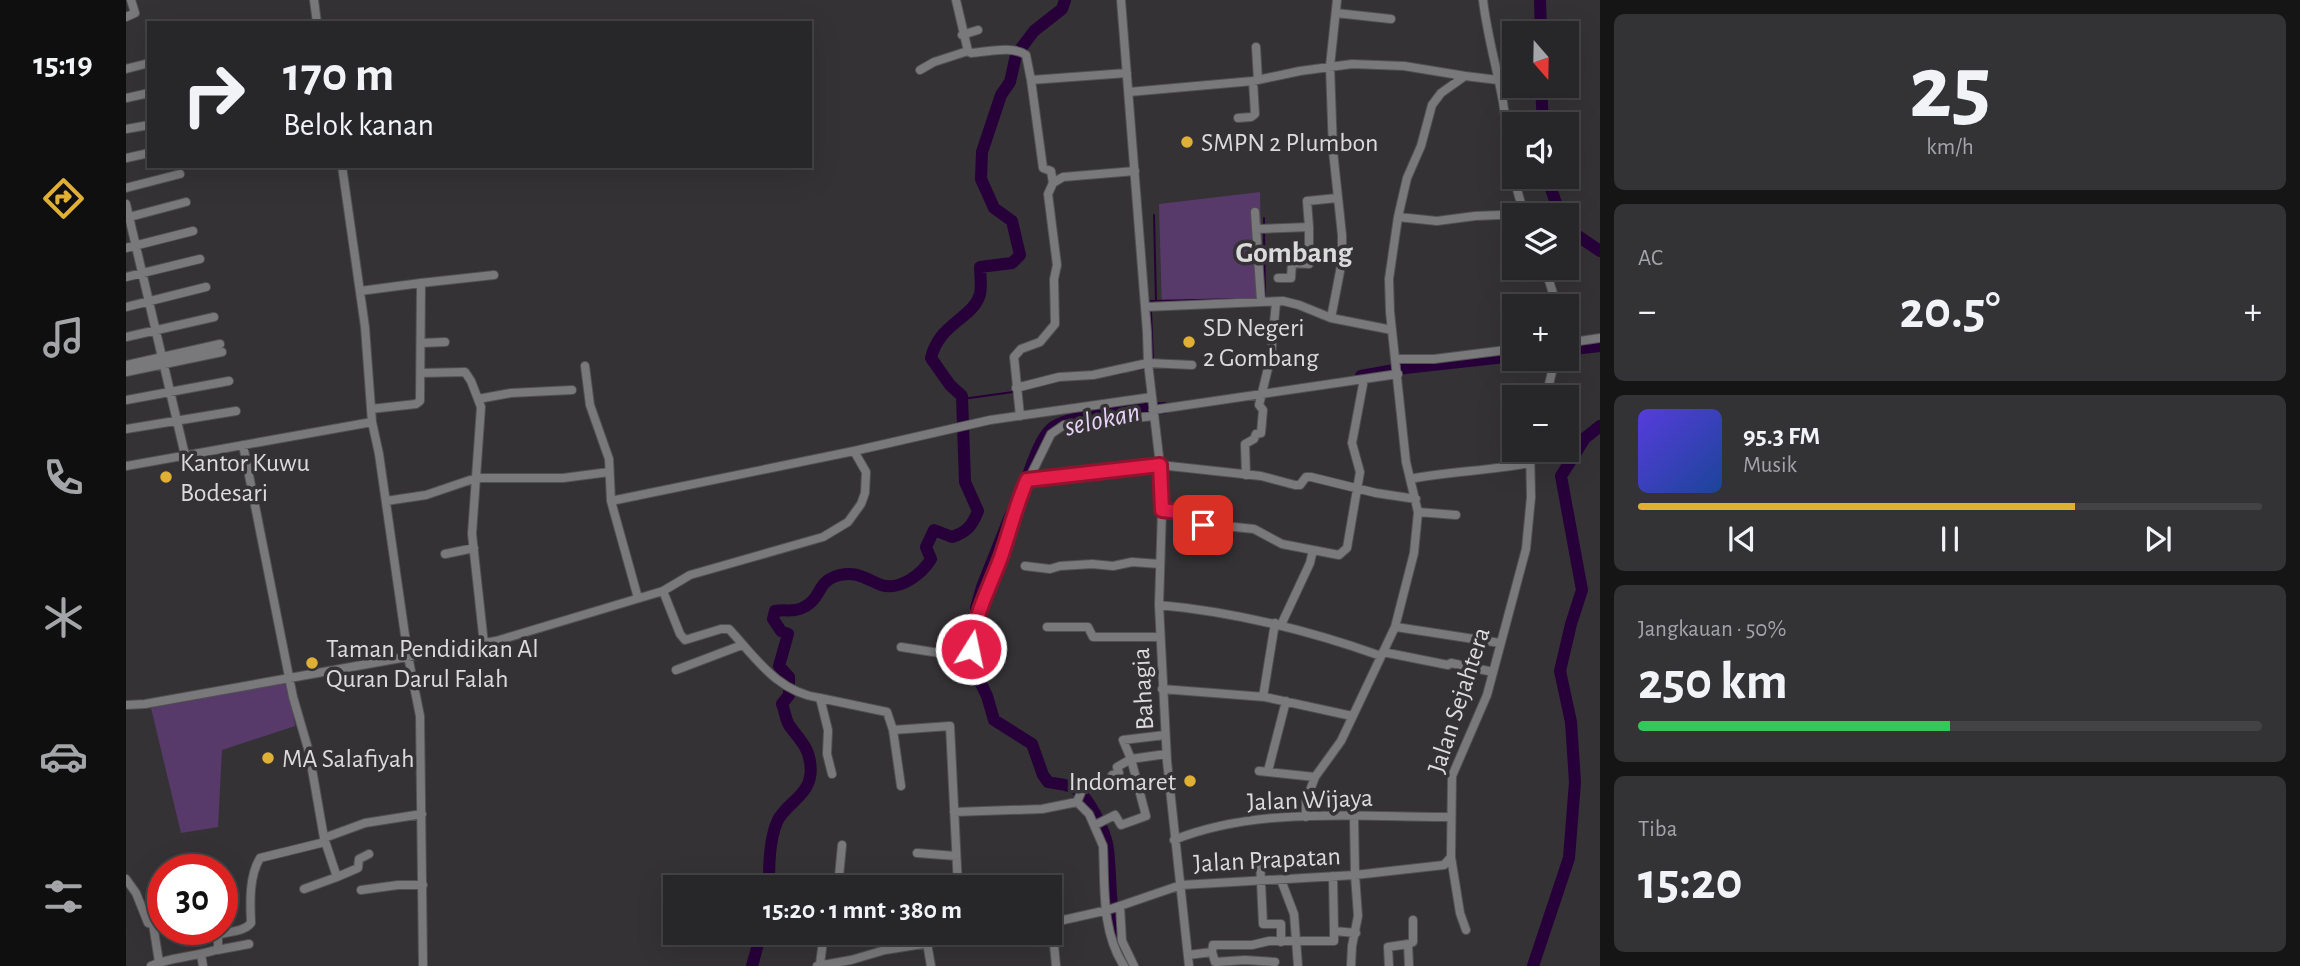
<!DOCTYPE html>
<html lang="id">
<meta charset="utf-8">
<style>
:root{--surface:#272628;--page:#333234;--text:#f1f3f6;--muted:#a4a5a8;--line:#434345;--accent:#dfb034}
body{margin:0;font-family:"Alegreya Sans",sans-serif;background:var(--page);color:var(--text);height:100vh;display:flex;flex-direction:column;font-size:26px;white-space:nowrap}
*{box-sizing:border-box;margin:0}
p{font-size:23px;color:var(--muted)}
.icon{flex:none;width:38px;height:38px;fill:none;stroke:currentColor;stroke-width:2;stroke-linecap:round;stroke-linejoin:round}
.map{position:relative;flex:1;overflow:hidden}
.drawer{display:flex;flex-direction:column;gap:14px;padding:14px;background:#151516;width:700px}
.drawer>*{flex:none}
.guide{position:absolute;left:21px;top:21px;width:665px;height:147px;border-radius:0px;box-shadow:0 7px 28px #0002,0 0 0 2px var(--line);background:#272628;color:var(--text);overflow:hidden}
.needle{width:46px;rotate:160deg}
.controls{position:absolute;left:1376px;top:21px;display:grid;gap:14px}
.controls a{display:grid;place-items:center;width:77px;height:77px;border-radius:0px;background:var(--surface);box-shadow:0 7px 28px #0002,0 0 0 2px var(--line);font-size:35px}
.speed{position:absolute;left:21px;top:854px;display:flex;gap:14px;font-size:35px;font-weight:700;text-align:center}
.speed>*{display:grid;place-content:center;width:91px;height:91px;border-radius:50%;background:var(--surface);box-shadow:0 7px 28px #0002,0 0 0 2px var(--line);line-height:1}
.speed .limit{border:10px solid #d22;background:#fff;color:#111}
.pin{position:absolute;display:grid;place-items:center;width:60px;height:60px;color:#fff;margin:-30px;border-radius:14px;box-shadow:0 4px 10px #0006}
.me{position:absolute;width:77px;margin:-38px;rotate:10deg;stroke-linejoin:round;filter:drop-shadow(0 0 5px #0008)}
.turn{display:flex;align-items:center;gap:24px;height:147px;padding:0 21px;font-size:32px}
.turn .icon{width:91px;height:91px;stroke-width:2.5}
.turn b{display:block;font-size:49px;line-height:60px}
.big{font-size:52px;font-weight:700;line-height:1.1}
.drawer .widget{flex:1;display:flex;flex-direction:column;justify-content:center;gap:10px;min-width:0;padding:0 24px;border-radius:10px;background:var(--page)}
.drawer .dial{align-items:center;gap:0}
.dial b{font-size:91px;line-height:1}
.song{display:flex;align-items:center;gap:21px}
.cover{width:84px;height:84px;border-radius:10px;background:linear-gradient(135deg,hsl(250 70% 55%),hsl(220 70% 35%))}
.played{height:7px;border-radius:4px;background:linear-gradient(90deg,var(--accent) 70%,var(--line) 70%)}
.keys{display:flex;justify-content:space-around;direction:ltr}
.heat{display:flex;justify-content:space-between;align-items:center;font-size:38px;direction:ltr}
.charge{height:10px;border-radius:5px;background:linear-gradient(90deg,#34c759 50%,var(--line) 0)}
.trip{position:absolute;left:537px;top:875px;width:399px;height:70px;border-radius:0px;background:var(--surface);box-shadow:0 7px 28px #0002,0 0 0 2px var(--line);font-weight:700;line-height:70px;text-align:center}
main{display:flex;flex:1;min-height:0}
.menu{display:flex;flex-direction:column;width:126px;justify-content:space-around;align-items:center;background:#100f10;color:var(--muted)}
.menu .icon{width:49px;height:49px}
.menu .active{color:var(--accent)}
.menu b{font-size:32px;color:var(--text)}
.map>svg:first-child{display:block}
</style>
<main>
<nav class="menu">
<b>15:19</b>
<svg class="icon active" aria-label="directions" viewBox="0 0 24 24"><path d="M12 3l9 9-9 9-9-9zM9 14v-3h6M13 9l2 2-2 2"/></svg>
<svg class="icon" aria-label="music" viewBox="0 0 24 24"><path d="M9 18V5l10-2v13"/><circle cx="6" cy="18" r="3"/><circle cx="16" cy="16" r="3"/></svg>
<svg class="icon" aria-label="phone" viewBox="0 0 24 24"><path d="M5 4h4l2 5-3 2q2 4 5 5l2-3 5 2v4C11 20 4 13 5 4z"/></svg>
<svg class="icon" aria-label="climate" viewBox="0 0 24 24"><path d="M12 3v18M4 7l16 10M4 17L20 7"/></svg>
<svg class="icon" aria-label="car" viewBox="0 0 24 24"><path d="M5 17H2v-5l4-1 3-4h7l3 4 3 1v5h-3M9 17h6M6 11h13"/><circle cx="7" cy="17" r="2"/><circle cx="17" cy="17" r="2"/></svg>
<svg class="icon" aria-label="filters" viewBox="0 0 24 24"><path d="M4 7h16M4 17h16"/><circle cx="9" cy="7" r="2"/><circle cx="15" cy="17" r="2"/></svg>
</nav>
<div class="map">
<svg width="1474" height="966" viewBox="0 0 1474 966">
<rect width="100%" height="100%" fill="#343235"/>
<!-- green -->
<path fill="#583a6a" d="M1134,192L1136,301L1036,311L1033,204Z
M163,682L169,726L96,750L92,827L55,833L25,708Z"/>
<g fill="none" stroke-linecap="round" stroke-linejoin="round">
<!-- stream -->
<path stroke="#27003a" stroke-width="2" d="M1028,215L1030,301
M1138,218V227
M1138,232L1139,297
M1024,305V301L1120,299
M1025,311L1027,361
M1009,370L1021,368
M978,376L997,373
M836,399L887,392"/>
<!-- river -->
<path stroke="#27003a" stroke-width="12" d="M1414,0L1415,33
M1415,86L1417,124
M1421,177L1434,215
M1440,228L1474,251
M1440,350L1474,346
M1235,376L1279,368L1388,356
M901,478C907,462 913,441 925,429C940,414 1015,409 1038,408
M850,608L856,587L885,514
M843,650L842,657L861,696L868,720L906,744L917,775L922,782C930,784 941,784 948,788C963,796 980,833 982,849C986,883 982,919 997,951
M643,887C643,867 643,841 651,822C659,802 690,795 684,762C682,746 672,738 663,725C659,718 659,711 656,704L663,695V677L653,666L662,634L655,631L647,619L649,611C660,609 669,613 680,606C697,596 690,581 714,575C731,571 740,579 755,585C774,591 796,574 805,559L800,547L808,530L826,537C841,532 846,526 852,511L839,482L836,396L824,385L805,358C813,323 848,318 854,294C856,286 854,275 854,267L886,263L894,255L886,221L868,208L855,179L856,152L875,95L884,82L890,55L908,31L936,9L939,0
M626,966L635,933
M1407,966L1443,858L1449,782L1445,722L1434,671L1445,624L1456,590L1435,476L1459,438L1474,426"/>
<!-- minor casing -->
<g stroke="#515052" stroke-width="10">
<path id="minor" d="M188,0L191,23
M830,0L842,51L845,53C862,52 886,45 900,55L905,80L1001,73
M995,0L1021,332L1022,363L1034,465L1036,510L1033,605L1041,761L1063,966
M1357,0C1361,35 1371,68 1377,102C1383,141 1385,178 1399,215
M1210,13L1265,19
M0,17L9,13L5,0
M836,35L852,30
M1130,47L1132,80
M0,69L23,63
M794,70L808,62L842,51
M905,80L917,168L925,171L927,183
M1003,92L1127,81L1174,71L1226,64L1278,66L1339,76
M0,98L23,93
M1112,118L1125,117L1129,114L1127,81
M0,129L23,125
M0,158L23,153
M216,166L239,327L246,422L253,454L282,656L294,716L297,966
M0,188L54,174
M0,204L59,455
M1129,212L1135,301
M1272,217L1311,221L1349,216L1398,214
M0,218L60,202
M1130,229L1183,227L1181,201L1211,198
M0,248L67,231
M1419,268L1431,306
M0,277L74,259
M1152,278H1165L1166,263L1183,264V227
M295,283L368,275
M234,291L295,283L294,401L290,404L245,409
M0,307L80,287
M1019,307L1157,301L1173,305L1205,318L1266,330
M1205,318L1216,261V235L1207,151L1204,66L1211,0
M0,337L88,317
M296,343L319,342
M1440,343L1474,338
M1270,359H1308L1388,349
M0,365L94,344
M459,366L464,405L483,459L485,501L512,598
M0,372L96,352
M295,373L339,372L345,381L355,407L346,534L358,644
M890,388L933,377L967,375L1022,363L1066,365
M1420,397L1429,359
M352,399L385,393L446,390
M0,400L103,381
M1027,410L1272,374
M894,416L888,357L895,349L914,342L929,324L928,279L931,265L922,194L927,183L937,177L1009,171
M0,429L110,411
M117,445L167,697L183,752L198,838L211,877L232,868L233,859L243,854
M0,466L246,422
M1120,475L1119,444L1128,439L1130,434L1135,433L1137,410L1133,405L1145,356L1150,302
M1284,479C1324,471 1364,471 1404,463
M901,480L1034,465L1135,476L1169,485H1174L1180,477H1185L1250,493L1290,499
M260,501L300,495L350,478H437L483,472
M485,501L728,451L864,420L1026,397
M1036,510L1060,513L1070,523L1128,529L1156,544L1187,550
M1292,512L1330,515
M319,554L348,548
M899,566L924,569L934,566L966,564L987,566L1006,562L1034,564
M537,591L554,634L559,640L595,629H603C630,658 651,692 694,698L702,730L701,754L706,774
M1033,605C1110,612 1182,630 1255,656
M1155,625L1184,563L1187,550L1213,555L1221,548L1234,472L1226,443L1238,379
M921,627H962L967,637H1034
M1270,627L1374,643
M775,647L839,657L846,654
M1257,652L1322,665L1325,663L1367,672
M848,661L845,649L853,607L874,558L896,493L925,434L938,425L1028,416
M550,670L616,645
M1036,689L1139,697L1226,716
M1137,697L1149,623
M694,698L761,712L767,730L775,786
M0,705L19,704L370,641L537,591L564,575L697,537L722,522L735,504L739,493L740,472L728,451
M767,730L824,726L832,887
M1133,771L1189,777
M1142,771L1160,701
M951,802L956,790L984,781L986,775L993,773L991,767L1005,759L997,740L1039,735
M828,812L916,809L951,802L963,814L977,846C979,886 975,931 998,966
M1180,817V801L1189,777L1215,741L1269,627L1288,553L1292,512L1280,462L1264,312L1263,279L1272,217L1281,178L1295,146L1306,105L1315,93L1339,76L1372,80
M969,825L989,815L995,825L1020,816L1005,759L1040,754
M198,838L239,823L296,814
M1048,840C1132,806 1236,817 1324,817
M791,853L830,856
M1325,857L1334,913L1340,930
M1134,861L1137,924H1155V942
M1207,876L1208,931
M0,879L10,893L22,923L27,924L33,962
M1155,880L1168,914L1172,966
M712,887L716,845
M178,889L211,877
M235,890L272,885H297
M994,906L996,941L1008,966
M924,923L982,910L1055,885L1229,875L1228,817
M926,923L930,966
M801,943L805,966
M91,950L123,944
M1086,952L1089,962L1119,960L1149,962
M75,954L77,966
M1062,955L1086,952L1087,945H1126L1143,941H1208V931L1230,933
M694,964L698,933
M25,966C47,956 71,957 92,949V935C103,931 118,932 125,923C124,902 123,876 134,858L199,842
M691,966L725,960L759,950L866,933
M1225,966L1226,946L1232,916L1229,875L1318,865L1325,857L1326,776L1361,695L1400,549L1405,497L1404,450
M1263,966L1262,947L1282,944
M1283,966L1282,944L1287,942V920"/>
</g>
<!-- minor -->
<use href="#minor" stroke="#79787a" stroke-width="8"/>
</g>
<g fill="none" stroke-linecap="round" stroke-linejoin="round">
<!-- route casing -->
<g stroke="#92132f" stroke-width="18">
<path id="route" d="M845,649C850,610 862,592 875,557C884,531 890,505 901,480L1034,465L1036,510L1060,513L1069,522L1077,525"/>
</g>
<!-- route -->
<use href="#route" stroke="#e11d48" stroke-width="12"/>
</g>
<!-- markers -->
<g fill="#dfb034" stroke="#343235" stroke-width="2.5">
<circle cx="1061" cy="142" r="7"/>
<circle cx="1063" cy="342" r="7"/>
<circle cx="40" cy="477" r="7"/>
<circle cx="186" cy="663" r="7"/>
<circle cx="142" cy="758" r="7"/>
<circle cx="1064" cy="781" r="7"/>
</g>
<g text-anchor="middle" stroke-width="7" stroke-linejoin="round" paint-order="stroke">
<!-- poi labels -->
<g font-size="26" fill="#dbdbdc" stroke="#343235" text-anchor="start">
<text x="1075" y="151">SMPN 2 Plumbon</text>
<text x="1077" y="336">SD Negeri<tspan x="1077" dy="30">2 Gombang</tspan></text>
<text x="54" y="471">Kantor Kuwu<tspan x="54" dy="30">Bodesari</tspan></text>
<text x="200" y="657">Taman Pendidikan Al<tspan x="200" dy="30">Quran Darul Falah</tspan></text>
<text x="156" y="767">MA Salafiyah</text>
<text x="1050" y="790" text-anchor="end">Indomaret</text>
</g>
<!-- street labels -->
<g font-size="26" fill="#dbdbdc" stroke="#343235">
<text transform="translate(1016 689) rotate(-93)" y="9">Bahagia</text>
<text transform="translate(1332 700) rotate(-72)" y="9">Jalan Sejahtera</text>
<text transform="translate(1184 799) rotate(-2)" y="9">Jalan Wijaya</text>
<text transform="translate(1141 859) rotate(-3)" y="9">Jalan Prapatan</text>
</g>
<!-- water labels -->
<g font-size="28" font-style="italic" fill="#e8d2f7" stroke="#343235">
<text transform="translate(976 418) rotate(-12)" y="10">selokan</text>
</g>
<!-- quarter labels -->
<g font-size="30" font-weight="bold" fill="#dbdbdc" stroke="#343235">
<text x="1168" y="262">Gombang</text>
</g>
</g>
</svg>
<div class="controls">
<a><svg class="needle" viewBox="-14 -14 28 28"><path d="M0-13l5 13h-10z" fill="#e53935"/><path d="M0 13l5-13h-10z" fill="#a4a5a8"/></svg></a>
<a><svg class="icon" aria-label="sound" viewBox="0 0 24 24"><path d="M4 9h4l5-4v14l-5-4H4zM17 9q2 3 0 6"/></svg></a>
<a><svg class="icon" aria-label="layers" viewBox="0 0 24 24"><path d="M12 4l9 5-9 5-9-5zM3 14l9 5 9-5"/></svg></a>
<a>+</a>
<a>−</a>
</div>
<div class="speed"><div class="limit">30</div></div>
<div class="pin" style="left:1077px;top:525px;background:#d93025"><svg class="icon" aria-label="arrive" viewBox="0 0 24 24"><path d="M6 21V4h12l-3 4 3 4H6"/></svg></div>
<svg class="me" style="left:845px;top:649px" viewBox="-20 -20 40 40"><circle r="17" fill="#e11d48" stroke="#fff" stroke-width="3"/><path d="M0-11L8 9 0 5-8 9z" fill="#fff"/></svg>
<div class="trip">15:20 · 1 mnt · 380 m</div>
<div class="guide">
<div class="turn"><svg class="icon" aria-label="right" viewBox="0 0 24 24"><path d="M7 20v-9h11M14 6l5 5-5 5"/></svg><div><b>170 m</b>Belok kanan</div></div>
</div>
</div>
<section class="drawer">
<div class="widget dial"><b>25</b><p>km/h</p></div>
<div class="widget"><p>AC</p>
<div class="heat"><a>−</a><b class="big">20.5°</b><a>+</a></div>
</div>
<div class="widget">
<div class="song"><i class="cover"></i><div><b>95.3 FM</b><p>Musik</p></div></div>
<div class="played"></div>
<div class="keys"><svg class="icon" aria-label="previous" viewBox="0 0 24 24"><path d="M18 5L8 12l10 7zM5 5v14"/></svg><svg class="icon" aria-label="pause" viewBox="0 0 24 24"><path d="M8 5v14M16 5v14"/></svg><svg class="icon" aria-label="next" viewBox="0 0 24 24"><path d="M6 5l10 7-10 7zM19 5v14"/></svg></div>
</div>
<div class="widget"><p>Jangkauan · 50%</p><b class="big">250 km</b><div class="charge"></div></div>
<div class="widget"><p>Tiba</p><b class="big">15:20</b></div>
</section>
</main>
